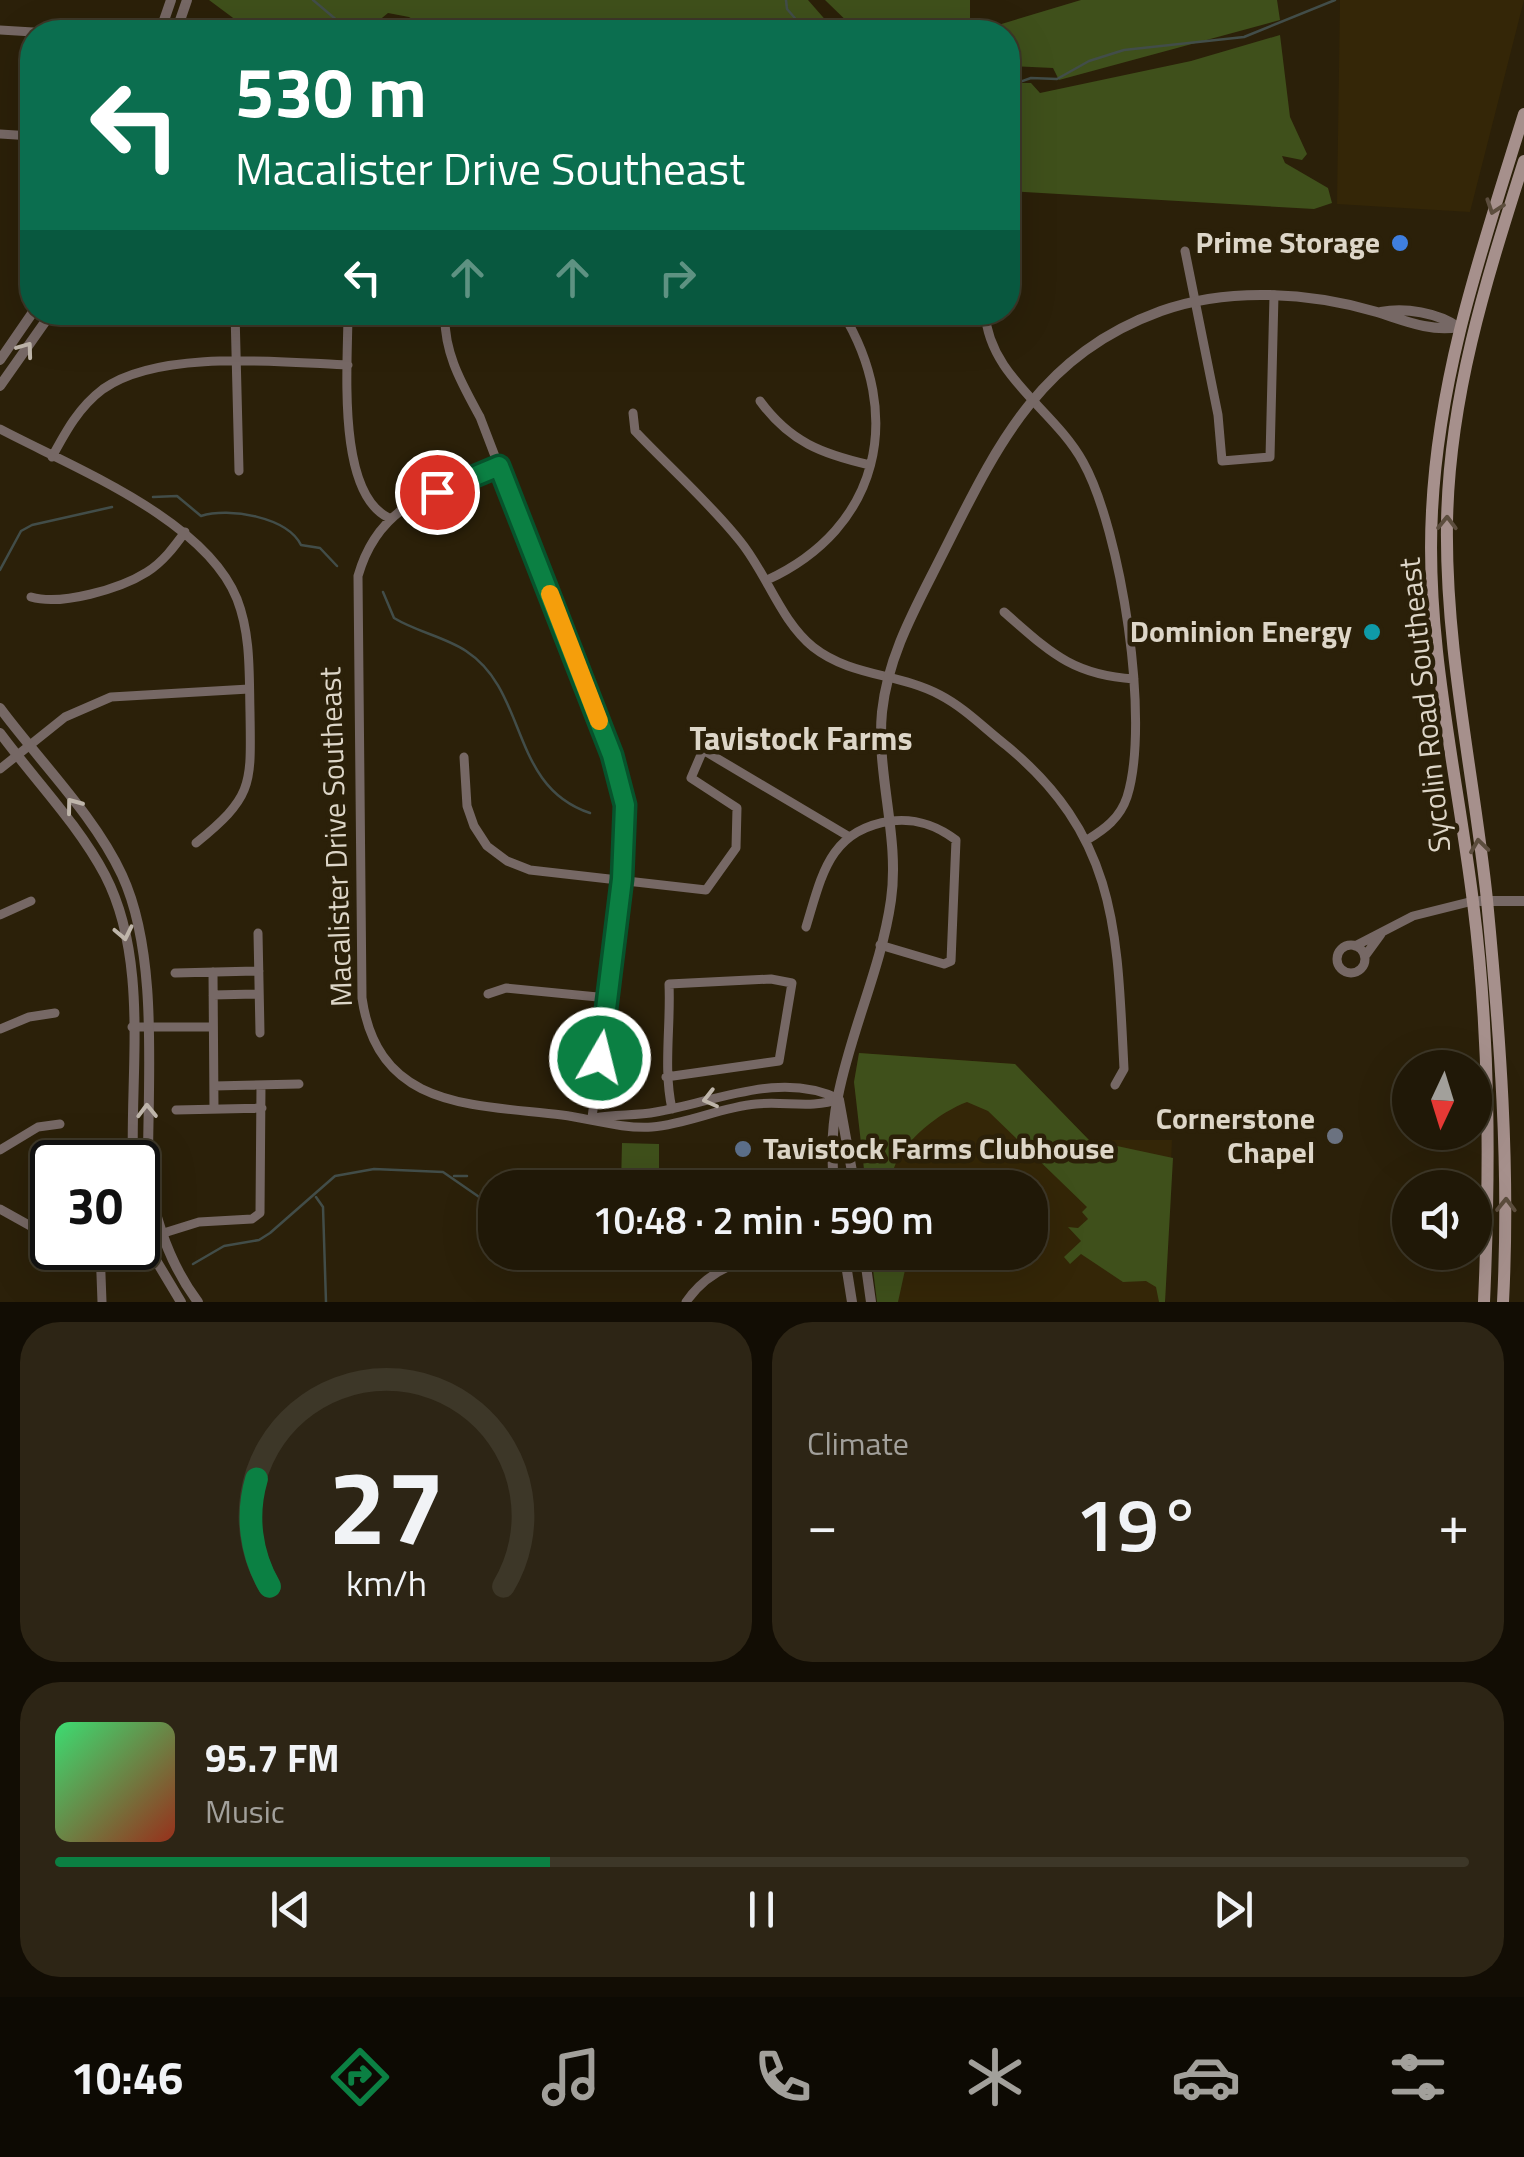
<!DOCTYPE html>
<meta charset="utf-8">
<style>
:root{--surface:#201807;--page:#2d2515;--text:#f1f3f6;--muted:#a2a09b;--line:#3d3728;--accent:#0b8043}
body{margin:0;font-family:"Titillium Web",sans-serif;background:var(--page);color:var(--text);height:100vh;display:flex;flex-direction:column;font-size:38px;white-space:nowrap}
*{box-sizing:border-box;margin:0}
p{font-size:32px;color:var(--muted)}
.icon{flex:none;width:55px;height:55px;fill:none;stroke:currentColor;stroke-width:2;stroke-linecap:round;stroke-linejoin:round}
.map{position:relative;height:1302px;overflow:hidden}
.details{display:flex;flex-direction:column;gap:20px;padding:20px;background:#120d04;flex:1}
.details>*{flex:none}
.hud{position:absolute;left:20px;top:20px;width:1000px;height:305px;border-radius:40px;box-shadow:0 10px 40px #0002,0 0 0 2px var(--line);background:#0b6e4f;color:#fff;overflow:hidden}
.needle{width:65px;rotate:184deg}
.fabs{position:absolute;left:1392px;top:1050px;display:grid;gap:20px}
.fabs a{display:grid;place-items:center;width:100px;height:100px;border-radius:50%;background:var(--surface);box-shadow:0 10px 40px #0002,0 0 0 2px var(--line);font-size:50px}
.speed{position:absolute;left:30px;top:1140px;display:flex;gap:20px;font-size:50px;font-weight:700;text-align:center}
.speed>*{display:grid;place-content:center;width:130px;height:130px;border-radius:50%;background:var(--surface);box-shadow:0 10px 40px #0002,0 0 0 2px var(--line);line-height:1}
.speed .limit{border:5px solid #111;border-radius:15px;background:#fff;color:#111}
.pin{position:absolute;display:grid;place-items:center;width:85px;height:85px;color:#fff;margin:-42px;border:5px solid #fff;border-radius:50%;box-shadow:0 2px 10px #0007}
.me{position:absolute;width:110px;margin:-55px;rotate:8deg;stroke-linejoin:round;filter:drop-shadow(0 0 8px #0008)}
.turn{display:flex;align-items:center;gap:35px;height:210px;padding:0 50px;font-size:45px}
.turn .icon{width:130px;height:130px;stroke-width:2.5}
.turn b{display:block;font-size:70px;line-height:85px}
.lanes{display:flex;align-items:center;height:95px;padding:0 50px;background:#0003;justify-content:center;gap:50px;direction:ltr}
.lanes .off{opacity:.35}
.big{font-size:75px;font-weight:600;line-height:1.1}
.details .card{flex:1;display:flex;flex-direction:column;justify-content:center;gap:15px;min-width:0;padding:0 35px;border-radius:40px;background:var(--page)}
.details .dial{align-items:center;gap:0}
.dial svg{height:260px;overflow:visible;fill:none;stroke:var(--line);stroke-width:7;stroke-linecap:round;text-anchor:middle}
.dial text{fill:var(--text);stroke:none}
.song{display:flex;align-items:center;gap:30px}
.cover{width:120px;height:120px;border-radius:15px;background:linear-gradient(135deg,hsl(140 70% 55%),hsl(10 70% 35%))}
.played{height:10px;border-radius:5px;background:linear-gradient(90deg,var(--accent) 35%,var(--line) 35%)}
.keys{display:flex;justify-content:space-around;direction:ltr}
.heat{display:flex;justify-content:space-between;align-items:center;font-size:55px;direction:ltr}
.details .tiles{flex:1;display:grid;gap:20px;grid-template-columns:1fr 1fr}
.card:last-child{grid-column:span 2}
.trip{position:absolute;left:478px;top:1170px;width:570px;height:100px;border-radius:40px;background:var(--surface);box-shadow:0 10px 40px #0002,0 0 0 2px var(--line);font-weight:600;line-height:100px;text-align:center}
.menu{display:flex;height:160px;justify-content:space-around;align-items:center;background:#0d0a03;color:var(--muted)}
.menu .icon{width:70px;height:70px}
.menu .selected{color:var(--accent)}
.menu b{font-size:45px;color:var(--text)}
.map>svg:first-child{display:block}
</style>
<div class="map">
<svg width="1524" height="1302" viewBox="0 0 1524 1302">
<rect width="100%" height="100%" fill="#2b2009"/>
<!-- built -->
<path fill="#342607" d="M1340,0H1524L1470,212L1337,204Z
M859,1053L1015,1064L1089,1140H1172L1165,1302H885L878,1253L1030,1252V1188L868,1187L854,1082Z"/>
<!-- green -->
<path fill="#3f501b" d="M209,0H808L836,32H432L409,17L388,13L365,32L343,21L320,20L331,32H252Z
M825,0H970V32H858Z
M1081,0H1277L1280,20L1059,80L1053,68L1008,66V32H975Z
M1280,35L1290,117L1307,154L1302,160L1282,156L1285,163L1328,188L1332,203L1314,209L1008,191V83H1031L1040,93L1191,61Z
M859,1053L1015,1064L1089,1140L1173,1158L1165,1302H1159L1156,1287L1146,1281L1123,1282L1081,1254L1070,1264L1064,1257L1081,1241L1068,1227L1078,1228L1088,1219L1082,1212L1087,1207L988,1111L967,1102C940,1112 904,1140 894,1168L901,1187H866L854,1082Z
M622,1143L659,1144V1186L621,1185Z
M871,1253H903L905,1270L898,1302H877Z"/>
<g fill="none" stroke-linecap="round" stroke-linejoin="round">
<!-- stream -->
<path stroke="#424d49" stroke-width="2.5" d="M313,0L339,22L361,32
M786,0L787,9L807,32
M1008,86L1031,78L1057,79L1089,61L1124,50L1244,37L1335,0
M153,497L177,496L201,516C229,507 287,517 301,545L320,548L337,566
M0,570L21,531L32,525L112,507
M383,592L394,618C417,632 445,637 466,651C529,692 509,786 590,813
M454,1176H467
M316,1197L323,1207L326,1302
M193,1264L224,1246L259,1240L270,1233L335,1176L374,1169L443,1172L485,1201L495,1217"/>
<!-- minor -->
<path stroke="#766865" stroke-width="9" d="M0,30L33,32
M0,134L32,136
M1185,251L1218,415L1222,461L1270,457L1274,295
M235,312L239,471
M348,312C348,365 336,493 389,518
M445,312C443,352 462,384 480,417L622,788L626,843L592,1118
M985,312C989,377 1054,409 1083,462C1121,530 1151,722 1127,797C1120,818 1105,829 1087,840
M760,401C790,442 822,454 870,465
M633,413L635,431C669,467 709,502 740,541C767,574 780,620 813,647C851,677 899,673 940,695C965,708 985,729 1007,746C1119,839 1117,934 1124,1069L1115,1085
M0,429C74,468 205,519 237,599C251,635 249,674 250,712C251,785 254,796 196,843
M52,457C66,431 79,407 103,389C159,349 280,362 348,365
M499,467C434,492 379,502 358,576L362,998C378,1110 473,1104 562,1115C592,1119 622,1129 652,1127C688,1124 721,1107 756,1104C784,1101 813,1109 839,1099
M767,580C880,528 905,415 842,312
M31,597C61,606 120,589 147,572C163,562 174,547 185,532
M1004,612C1049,651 1071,675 1134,679
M464,757L467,806L474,826L487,846L507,861L530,870L706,890L736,848L737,808L691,778L703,750L848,836
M0,769L65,717L111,697L249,689
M0,915L31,901
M806,927C822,875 829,830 891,821C916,818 936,825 956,840L951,961L944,964L880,945
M258,933L260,1033
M1337 959a14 14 0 1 1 28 0a14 14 0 1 1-28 0Z
M1355,946L1413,916L1473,901
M1365,956L1381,934
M213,972L214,1109
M175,973L259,971
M488,994L506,988L608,998
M213,995L259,994
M132,1027H213
M0,1029L29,1017L55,1013
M666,1077L779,1061L792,983L771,979L669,984C671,1026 663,1068 672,1109
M214,1086L299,1084
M176,1110L262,1108
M595,1118C615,1114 636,1116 656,1112C715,1102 781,1070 839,1099
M0,1150L38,1127L60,1124
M0,1209L52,1238
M138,1241L199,1222L252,1219L260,1213L261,1085
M100,1248L102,1302
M686,1302C710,1267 745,1258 784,1252"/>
<!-- tertiary -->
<path stroke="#766865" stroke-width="10" d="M160,32L171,0
M176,32L187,0
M1381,312C1405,307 1438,313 1458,327
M0,360L33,312
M0,386L52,312
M0,708C40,762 94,815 122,875C160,957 147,1086 148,1178C156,1223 170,1265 198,1302
M0,733C34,779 78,824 105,875C149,960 130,1070 133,1162
M1480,901H1524
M839,1100L855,1188
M835,1188C819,1086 877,998 891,900C900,837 876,775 882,712C888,655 916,607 941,557C996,448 1037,356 1161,311C1228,287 1309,292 1377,312C1403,320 1430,332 1458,327
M138,1204L154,1257L181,1302
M844,1252L852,1302
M864,1252L871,1302"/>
<!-- secondary -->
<path stroke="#a6908c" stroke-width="12" d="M1484,1302C1490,1168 1490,1035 1473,902C1457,773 1425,641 1432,511C1439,371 1483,246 1524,114
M1503,1302C1510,1167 1500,1035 1487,900C1474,775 1445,650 1447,523C1449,396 1486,281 1524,161"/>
</g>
<!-- one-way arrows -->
<defs><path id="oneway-chevron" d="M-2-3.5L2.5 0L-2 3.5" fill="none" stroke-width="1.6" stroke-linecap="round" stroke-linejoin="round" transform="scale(2.5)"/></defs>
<g stroke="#5c4d3d">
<use href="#oneway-chevron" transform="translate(1494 207) rotate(109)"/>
<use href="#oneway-chevron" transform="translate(1447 523) rotate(-89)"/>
<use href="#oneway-chevron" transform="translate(1479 846) rotate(-98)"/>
<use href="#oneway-chevron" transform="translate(1506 1205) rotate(-89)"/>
</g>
<g stroke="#beb5aa">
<use href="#oneway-chevron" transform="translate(26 349) rotate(-54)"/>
<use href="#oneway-chevron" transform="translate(73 805) rotate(-127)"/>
<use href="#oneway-chevron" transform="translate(124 933) rotate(78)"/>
<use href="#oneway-chevron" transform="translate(710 1099) rotate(166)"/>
<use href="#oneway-chevron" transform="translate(147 1111) rotate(-91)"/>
</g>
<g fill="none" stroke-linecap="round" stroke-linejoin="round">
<!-- route casing -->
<g stroke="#07532c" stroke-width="25">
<path id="route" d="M437,492L499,466L612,755L625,805L622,879L600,1058"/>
</g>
<!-- route -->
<use href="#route" stroke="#0b8043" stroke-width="18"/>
<!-- slow -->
<path stroke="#f59e0b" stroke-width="18" d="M550,594L599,721"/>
</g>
<!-- markers -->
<circle fill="#3f7fe0" stroke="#2b2009" stroke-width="4" cx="1400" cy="243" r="10"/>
<circle fill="#0f9aa8" stroke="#2b2009" stroke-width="4" cx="1372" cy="632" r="10"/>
<circle fill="#6b7280" stroke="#2b2009" stroke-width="4" cx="1335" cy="1136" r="10"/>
<circle fill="#5c6f8a" stroke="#2b2009" stroke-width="4" cx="743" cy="1149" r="10"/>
<g text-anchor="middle" stroke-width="9" stroke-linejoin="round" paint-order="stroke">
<!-- poi labels -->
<g font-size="30" font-weight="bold" fill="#ddd6c8" stroke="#2b2009" text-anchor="end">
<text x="1380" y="253">Prime Storage</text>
<text x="1352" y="642">Dominion Energy</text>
<text x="1315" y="1129">Cornerstone<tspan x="1315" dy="34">Chapel</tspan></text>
<text x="763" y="1159" text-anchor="start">Tavistock Farms Clubhouse</text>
</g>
<!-- street labels -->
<g font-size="30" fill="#ddd6c8" stroke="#2b2009">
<text transform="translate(1425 705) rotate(-96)" y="10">Sycolin Road Southeast</text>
<text transform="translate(336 837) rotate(-92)" y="10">Macalister Drive Southeast</text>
</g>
<!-- neighbourhood labels -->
<g font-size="32" font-weight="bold" fill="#ddd6c8" stroke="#2b2009">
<text x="801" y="750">Tavistock Farms</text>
</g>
</g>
</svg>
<div class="fabs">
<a><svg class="needle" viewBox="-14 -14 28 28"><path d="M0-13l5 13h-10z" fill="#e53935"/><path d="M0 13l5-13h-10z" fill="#a2a09b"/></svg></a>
<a><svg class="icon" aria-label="sound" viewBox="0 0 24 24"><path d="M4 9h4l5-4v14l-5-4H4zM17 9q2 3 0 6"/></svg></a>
</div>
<div class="speed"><div class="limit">30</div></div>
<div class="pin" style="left:437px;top:492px;background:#d93025"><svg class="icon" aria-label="arrive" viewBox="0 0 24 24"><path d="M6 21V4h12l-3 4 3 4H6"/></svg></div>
<svg class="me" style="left:600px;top:1058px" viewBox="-20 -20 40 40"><circle r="17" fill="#0b8043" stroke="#fff" stroke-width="3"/><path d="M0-11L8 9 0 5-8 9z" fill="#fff"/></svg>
<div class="trip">10:48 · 2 min · 590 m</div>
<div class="hud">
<div class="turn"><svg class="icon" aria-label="left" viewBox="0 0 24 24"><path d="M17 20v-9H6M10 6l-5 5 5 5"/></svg><div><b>530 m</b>Macalister Drive Southeast</div></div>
<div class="lanes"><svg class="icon" aria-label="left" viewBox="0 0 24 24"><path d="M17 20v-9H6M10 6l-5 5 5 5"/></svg><svg class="icon off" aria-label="ahead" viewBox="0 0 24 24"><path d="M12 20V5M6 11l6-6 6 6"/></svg><svg class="icon off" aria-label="ahead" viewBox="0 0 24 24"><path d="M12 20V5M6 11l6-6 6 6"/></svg><svg class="icon off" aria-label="right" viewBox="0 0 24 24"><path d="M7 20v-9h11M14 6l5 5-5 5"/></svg></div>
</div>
</div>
<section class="details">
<div class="tiles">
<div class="card dial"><svg viewBox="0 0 100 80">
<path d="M14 69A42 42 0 1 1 86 69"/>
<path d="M14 69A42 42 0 0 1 10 36" stroke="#0b8043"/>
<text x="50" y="56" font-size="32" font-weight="700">27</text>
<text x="50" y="72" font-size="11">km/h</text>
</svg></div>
<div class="card"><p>Climate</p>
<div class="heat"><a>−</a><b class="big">19°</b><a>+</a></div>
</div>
<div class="card">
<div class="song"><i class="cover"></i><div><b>95.7 FM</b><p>Music</p></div></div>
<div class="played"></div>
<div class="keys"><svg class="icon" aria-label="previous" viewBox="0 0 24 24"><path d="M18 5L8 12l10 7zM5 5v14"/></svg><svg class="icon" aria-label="pause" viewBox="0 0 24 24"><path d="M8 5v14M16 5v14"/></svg><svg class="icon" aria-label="next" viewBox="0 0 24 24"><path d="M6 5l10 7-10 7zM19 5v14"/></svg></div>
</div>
</div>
</section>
<nav class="menu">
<b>10:46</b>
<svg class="icon selected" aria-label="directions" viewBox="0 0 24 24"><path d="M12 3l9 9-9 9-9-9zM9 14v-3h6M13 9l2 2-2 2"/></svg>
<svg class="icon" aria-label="music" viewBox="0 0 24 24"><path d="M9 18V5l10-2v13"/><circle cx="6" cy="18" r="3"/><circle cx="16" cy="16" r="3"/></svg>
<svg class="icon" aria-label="phone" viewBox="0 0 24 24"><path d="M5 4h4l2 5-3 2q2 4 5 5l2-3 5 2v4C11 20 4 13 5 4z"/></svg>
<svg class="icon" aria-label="climate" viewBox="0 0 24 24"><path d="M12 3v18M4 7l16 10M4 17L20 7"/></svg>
<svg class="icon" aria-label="car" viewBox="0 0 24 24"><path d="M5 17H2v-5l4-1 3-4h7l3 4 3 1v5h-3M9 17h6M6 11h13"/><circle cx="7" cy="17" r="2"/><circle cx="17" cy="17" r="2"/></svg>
<svg class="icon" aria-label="filters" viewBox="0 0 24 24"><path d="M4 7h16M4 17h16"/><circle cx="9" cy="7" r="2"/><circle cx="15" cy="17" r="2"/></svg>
</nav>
